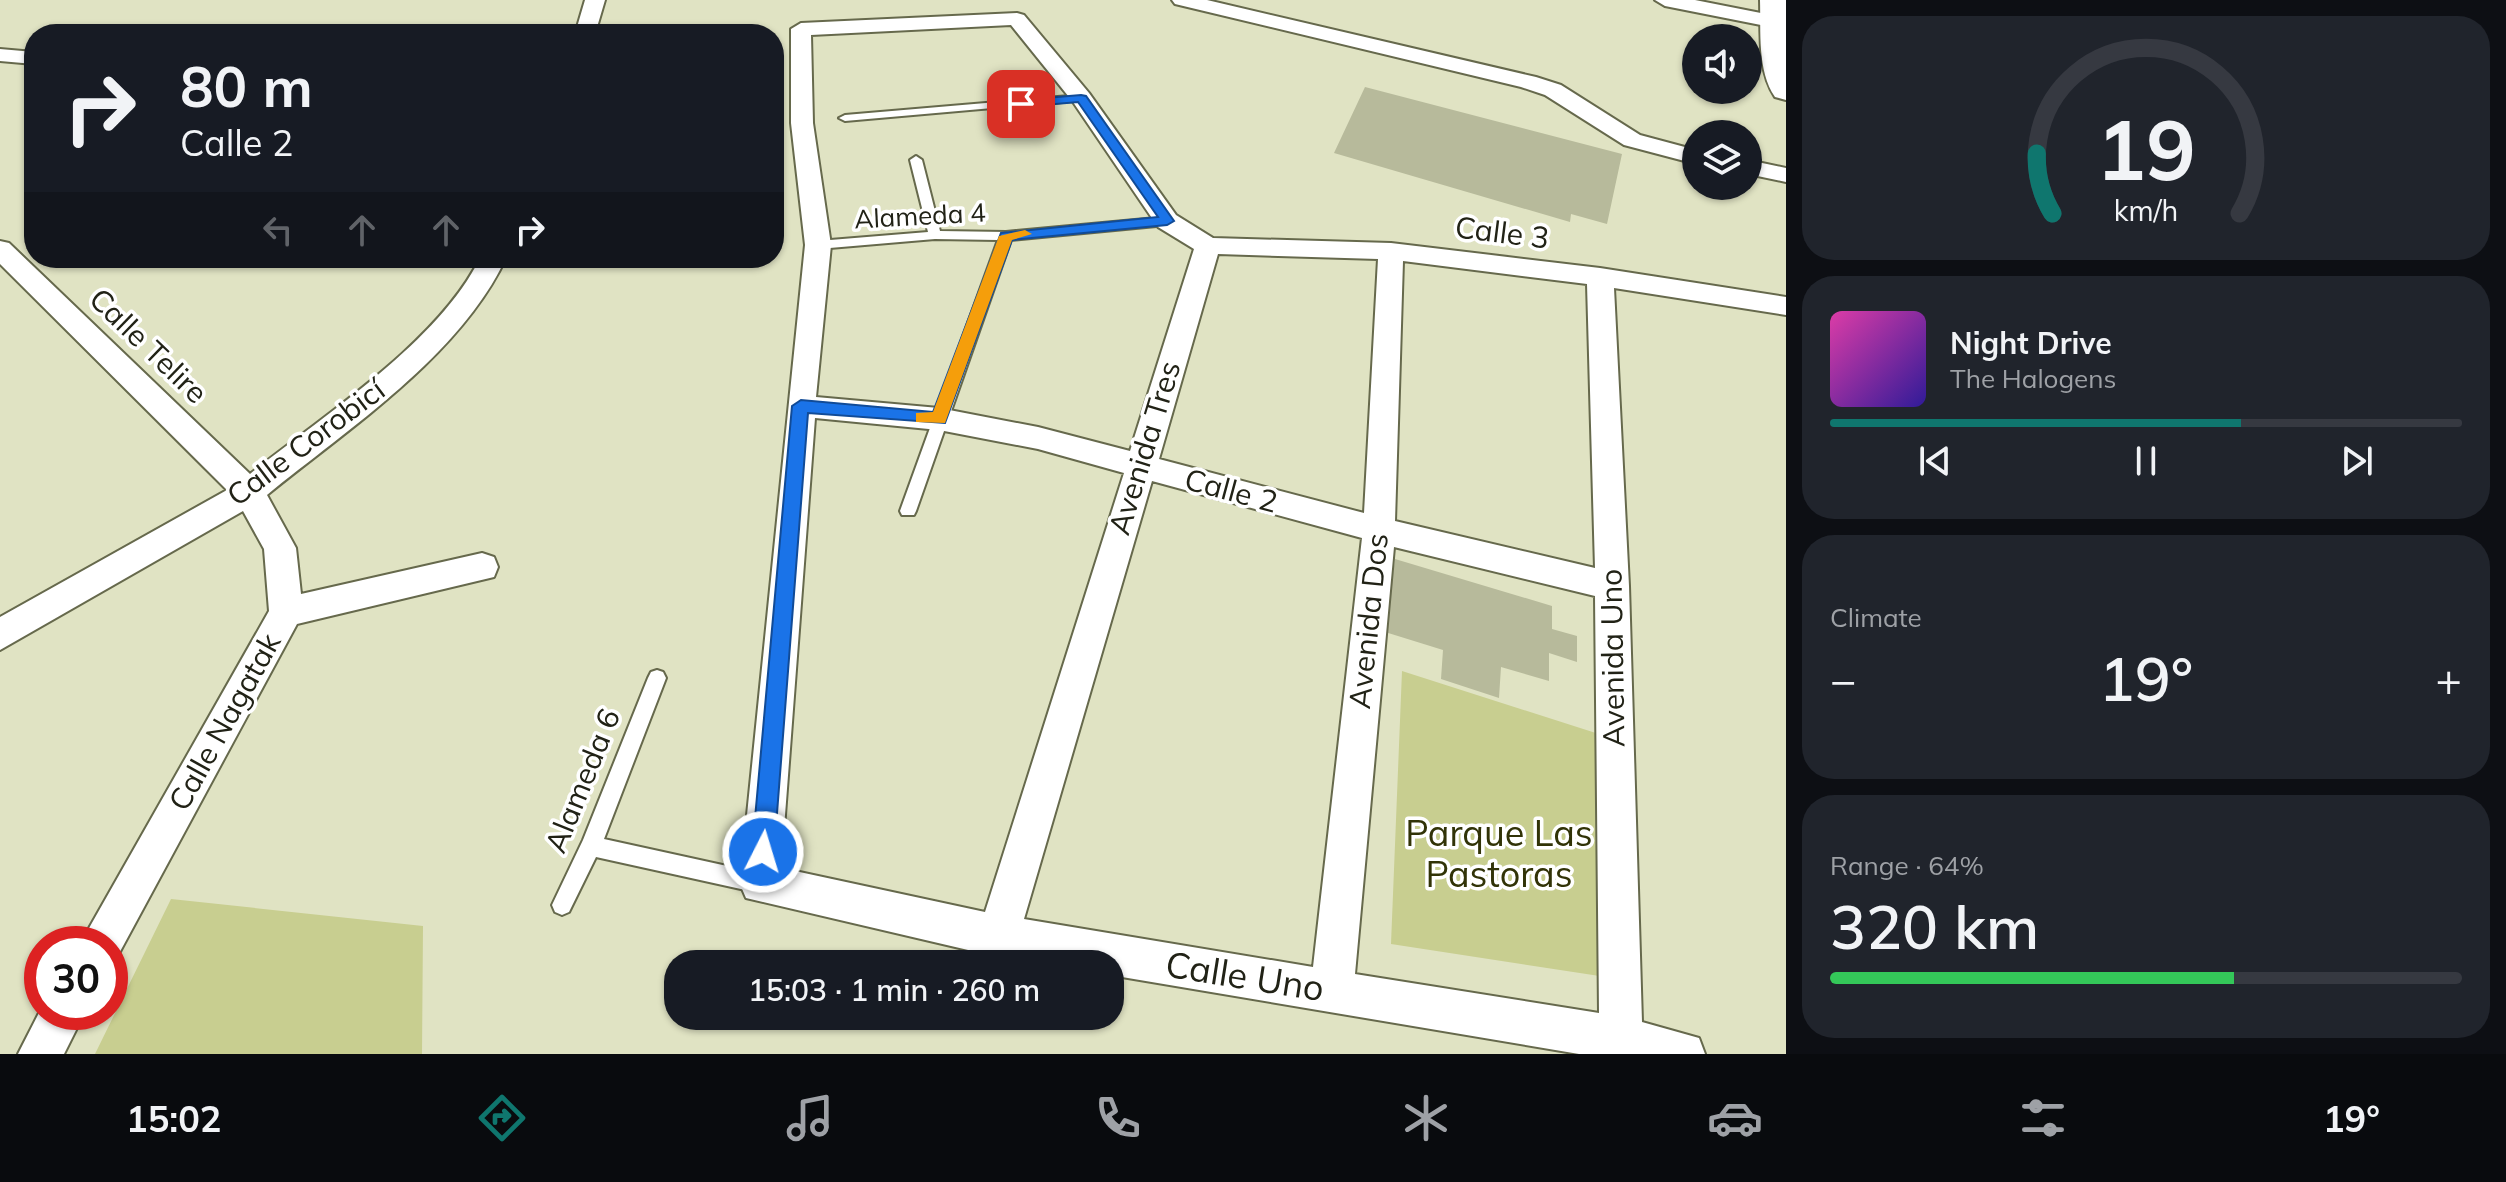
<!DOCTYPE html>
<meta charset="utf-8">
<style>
:root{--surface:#171b24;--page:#20242c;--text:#f1f3f6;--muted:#9ea1a6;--line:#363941;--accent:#0f766e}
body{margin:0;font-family:Mulish,sans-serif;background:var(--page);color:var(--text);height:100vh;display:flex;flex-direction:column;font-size:30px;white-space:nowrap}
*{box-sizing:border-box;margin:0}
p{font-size:26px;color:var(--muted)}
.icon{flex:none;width:44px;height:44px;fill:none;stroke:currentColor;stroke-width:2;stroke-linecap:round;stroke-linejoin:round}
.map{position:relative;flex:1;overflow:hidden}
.drawer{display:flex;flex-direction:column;gap:16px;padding:16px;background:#0d0f14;width:720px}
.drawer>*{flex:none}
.banner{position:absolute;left:24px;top:24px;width:760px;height:244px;border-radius:32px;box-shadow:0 2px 6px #0004;background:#171b24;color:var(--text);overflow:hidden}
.buttons{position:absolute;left:1682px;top:24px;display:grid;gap:16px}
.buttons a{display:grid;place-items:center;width:80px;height:80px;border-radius:50%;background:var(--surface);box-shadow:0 2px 6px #0004;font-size:40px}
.speed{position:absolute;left:24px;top:926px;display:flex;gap:16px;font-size:40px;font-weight:700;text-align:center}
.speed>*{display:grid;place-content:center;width:104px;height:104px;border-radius:50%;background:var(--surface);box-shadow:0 2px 6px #0004;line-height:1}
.speed .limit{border:12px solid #d22;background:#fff;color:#111}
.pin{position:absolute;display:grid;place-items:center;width:68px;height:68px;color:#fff;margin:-34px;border-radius:16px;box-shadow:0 4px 12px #0006}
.me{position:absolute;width:88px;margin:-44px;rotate:5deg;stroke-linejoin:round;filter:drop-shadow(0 0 6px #0008)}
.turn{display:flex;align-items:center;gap:28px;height:168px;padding:0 24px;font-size:36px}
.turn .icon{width:104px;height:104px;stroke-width:2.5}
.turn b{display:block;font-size:56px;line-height:68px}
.lanes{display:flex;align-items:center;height:76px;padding:0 24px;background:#0003;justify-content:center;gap:40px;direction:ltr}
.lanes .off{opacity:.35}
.big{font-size:60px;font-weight:600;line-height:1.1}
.drawer .widget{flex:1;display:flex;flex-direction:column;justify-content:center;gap:12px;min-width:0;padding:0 28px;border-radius:32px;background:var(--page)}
.drawer .dial{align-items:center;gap:0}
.dial svg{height:208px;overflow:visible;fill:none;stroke:var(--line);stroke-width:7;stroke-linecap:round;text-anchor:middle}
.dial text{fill:var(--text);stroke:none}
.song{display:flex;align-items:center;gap:24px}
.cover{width:96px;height:96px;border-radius:12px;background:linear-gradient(135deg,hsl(320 70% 55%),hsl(250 70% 35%))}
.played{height:8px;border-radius:4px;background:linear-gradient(90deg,var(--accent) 65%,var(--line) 65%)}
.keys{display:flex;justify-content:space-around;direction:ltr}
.heat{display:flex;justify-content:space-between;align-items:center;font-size:44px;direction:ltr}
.charge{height:12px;border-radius:6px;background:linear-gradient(90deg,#34c759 64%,var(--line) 0)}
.trip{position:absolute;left:664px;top:950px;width:460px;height:80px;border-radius:32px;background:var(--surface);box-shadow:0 2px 6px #0004;font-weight:600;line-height:80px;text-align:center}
.dock{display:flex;height:128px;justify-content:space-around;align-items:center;background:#090b0e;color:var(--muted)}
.dock .icon{width:56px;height:56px}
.dock .current{color:var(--accent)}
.dock b{font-size:36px;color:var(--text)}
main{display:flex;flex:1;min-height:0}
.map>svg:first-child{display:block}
</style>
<main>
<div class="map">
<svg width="1786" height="1054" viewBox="0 0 1786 1054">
<rect width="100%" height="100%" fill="#e0e3c3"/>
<!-- green -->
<path fill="#c8ce90" d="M1402,671L1602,735L1606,977L1391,944Z
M171,899L423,926L422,1054H95Z"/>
<!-- building -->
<path fill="#b7ba9b" d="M1365,87L1622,154L1607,224L1571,214L1570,222L1334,153Z
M1395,559L1552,606V629L1577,636V662L1549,653V681L1501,667L1499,698L1441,679L1443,650L1385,632Z"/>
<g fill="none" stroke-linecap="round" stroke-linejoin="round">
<!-- service casing -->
<g stroke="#66694c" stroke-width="4">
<path id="service" d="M1081,95L1085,96V100L845,121L839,118L845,115Z
M916,156L922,160L940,231L1006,232L1167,217L1173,221L1167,225L1011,240L916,511L914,515H902L900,511L998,240L935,239L818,249L812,245L818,241L928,232L910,160Z
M657,670L663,672L666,678L604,839L759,873L766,876L769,883L766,890L759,893L596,857L569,912L562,915L555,912L552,905L583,840L648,678L651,672Z"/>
</g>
<!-- minor casing -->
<g stroke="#66694c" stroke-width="4">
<path id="minor" d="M585,0H605L595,34H575Z
M1172,0H1207L1536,77L1561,85L1640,135L1696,150V164L1624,145L1545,95L1521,87L1175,4Z
M1655,0H1695L1776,16L1786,22L1776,28L1665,6Z
M1017,13L1024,15L1089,93L1176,215L1213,238L1391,243L1600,268L1786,297V315L1614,288L1629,586L1642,1022L1699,1038L1705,1054H1579L1110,975V964H1041L998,957L746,898L740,884L805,245L791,123V29L801,23ZM1011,25L1073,102L1158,227L1194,249L1130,451L1038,427L939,408L816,397L831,245L813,123L811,35ZM1218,254L1378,259L1364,513L1159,459ZM1403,261L1587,284L1595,568L1395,521ZM815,418L939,430L1038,449L1124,473L985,912L781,868ZM1152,481L1362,538L1313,967L1024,919ZM1394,547L1595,596L1599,1013L1355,974Z
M0,49L34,52V64L0,61Z
M1748,160L1786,168V182L1748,174Z
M0,241L9,243L250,474C323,416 439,342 480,258H506C460,356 349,428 267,495L296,548L301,594L482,553L494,557L498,567L494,577L297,624L116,959L110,961V944H80L269,611L264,549L243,511L0,650V617L227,490L0,264Z
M42,1007V1012H85L64,1054H18Z"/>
</g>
<!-- primary casing -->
<g stroke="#66694c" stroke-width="4">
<path id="primary" d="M1760,0H1786V100L1775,97C1757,71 1761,31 1760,0Z"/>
</g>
<!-- service -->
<use href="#service" fill="#fff" fill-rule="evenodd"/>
<!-- minor -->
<use href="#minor" fill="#fff" fill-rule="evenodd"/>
<!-- primary -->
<use href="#primary" fill="#fff" fill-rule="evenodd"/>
</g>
<!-- route -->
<path fill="#1a73e8" stroke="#114b97" stroke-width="2" d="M1081,95L1086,96L1174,221L1167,225L1012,240L945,423L808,413L774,852L771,860L763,863L755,860L752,852L792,406L801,400L933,412L1001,233L1158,217L1078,102L1021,107L1015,104L1021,100Z"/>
<!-- slow -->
<path fill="#f59e0b" d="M1025,230L1032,234L1012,240L945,423L916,422V413L933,412L999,236Z"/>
<g text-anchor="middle" stroke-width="7" stroke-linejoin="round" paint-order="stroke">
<!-- far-street labels -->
<g font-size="26" fill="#212216" stroke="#fff">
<text transform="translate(920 216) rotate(-3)" y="9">Alameda 4</text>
</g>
<!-- street labels -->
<g font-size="30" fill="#212216" stroke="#fff">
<text transform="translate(1502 233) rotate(7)" y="10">Calle 3</text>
<text transform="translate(148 346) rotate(44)" y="10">Calle Telire</text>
<text transform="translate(306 443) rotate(-37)" y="10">Calle Corobicí</text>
<text transform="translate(1145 448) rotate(-73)" y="10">Avenida Tres</text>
<text transform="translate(1231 491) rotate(15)" y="10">Calle 2</text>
<text transform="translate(1369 621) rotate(-84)" y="10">Avenida Dos</text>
<text transform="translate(1613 658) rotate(-91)" y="10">Avenida Uno</text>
<text transform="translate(225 722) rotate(-61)" y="10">Calle Nagatak</text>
<text transform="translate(583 781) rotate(-68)" y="10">Alameda 6</text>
</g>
<!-- near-park labels -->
<g font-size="36" fill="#313307" stroke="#fff">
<text x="1499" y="846">Parque Las<tspan x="1499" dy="41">Pastoras</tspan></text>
</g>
<!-- near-street labels -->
<g font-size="36" fill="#212216" stroke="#fff">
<text transform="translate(1245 976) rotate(9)" y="13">Calle Uno</text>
</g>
</g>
</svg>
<div class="buttons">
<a><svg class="icon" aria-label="sound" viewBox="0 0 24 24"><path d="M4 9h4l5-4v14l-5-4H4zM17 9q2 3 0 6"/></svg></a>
<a><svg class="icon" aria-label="layers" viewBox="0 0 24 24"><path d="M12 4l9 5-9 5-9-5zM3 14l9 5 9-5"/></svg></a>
</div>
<div class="speed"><div class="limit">30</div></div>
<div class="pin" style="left:1021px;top:104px;background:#d93025"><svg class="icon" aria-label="arrive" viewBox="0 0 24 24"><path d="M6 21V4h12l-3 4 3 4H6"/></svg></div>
<svg class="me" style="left:763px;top:852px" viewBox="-20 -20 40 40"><circle r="17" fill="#1a73e8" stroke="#fff" stroke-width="3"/><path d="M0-11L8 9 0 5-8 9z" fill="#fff"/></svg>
<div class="trip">15:03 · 1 min · 260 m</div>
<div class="banner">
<div class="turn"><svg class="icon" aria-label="right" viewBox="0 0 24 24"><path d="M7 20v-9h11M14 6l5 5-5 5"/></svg><div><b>80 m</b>Calle 2</div></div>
<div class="lanes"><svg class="icon off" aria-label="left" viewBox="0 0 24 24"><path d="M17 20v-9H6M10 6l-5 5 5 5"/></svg><svg class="icon off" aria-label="ahead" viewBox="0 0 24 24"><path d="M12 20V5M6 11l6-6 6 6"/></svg><svg class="icon off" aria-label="ahead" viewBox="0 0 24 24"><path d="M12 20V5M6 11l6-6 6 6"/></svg><svg class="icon" aria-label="right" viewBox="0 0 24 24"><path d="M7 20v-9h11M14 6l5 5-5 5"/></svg></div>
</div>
</div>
<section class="drawer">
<div class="widget dial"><svg viewBox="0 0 100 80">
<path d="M14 69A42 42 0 1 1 86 69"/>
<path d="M14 69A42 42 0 0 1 8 46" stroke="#0f766e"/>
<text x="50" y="56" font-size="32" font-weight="700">19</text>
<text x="50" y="72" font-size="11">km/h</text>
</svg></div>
<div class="widget">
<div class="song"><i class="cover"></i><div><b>Night Drive</b><p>The Halogens</p></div></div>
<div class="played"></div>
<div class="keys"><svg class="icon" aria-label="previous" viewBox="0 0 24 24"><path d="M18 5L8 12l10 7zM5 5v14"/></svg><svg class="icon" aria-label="pause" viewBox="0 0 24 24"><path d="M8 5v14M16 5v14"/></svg><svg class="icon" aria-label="next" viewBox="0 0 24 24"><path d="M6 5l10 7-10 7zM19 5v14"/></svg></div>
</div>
<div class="widget"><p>Climate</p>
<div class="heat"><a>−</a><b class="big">19°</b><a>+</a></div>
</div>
<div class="widget"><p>Range · 64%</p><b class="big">320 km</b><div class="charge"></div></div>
</section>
</main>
<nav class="dock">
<b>15:02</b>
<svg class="icon current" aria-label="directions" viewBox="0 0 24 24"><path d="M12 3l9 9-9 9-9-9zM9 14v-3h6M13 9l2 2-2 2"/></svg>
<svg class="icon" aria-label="music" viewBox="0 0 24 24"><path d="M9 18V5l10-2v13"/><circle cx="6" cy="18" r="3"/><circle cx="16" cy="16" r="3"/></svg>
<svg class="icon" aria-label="phone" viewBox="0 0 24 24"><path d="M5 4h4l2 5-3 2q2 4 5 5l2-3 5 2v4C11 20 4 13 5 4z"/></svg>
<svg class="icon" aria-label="climate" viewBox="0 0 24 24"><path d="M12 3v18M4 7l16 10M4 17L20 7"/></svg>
<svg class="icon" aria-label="car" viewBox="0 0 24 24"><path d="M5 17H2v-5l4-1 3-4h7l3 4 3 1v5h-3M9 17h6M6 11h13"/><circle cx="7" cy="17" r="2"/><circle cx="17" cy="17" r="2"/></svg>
<svg class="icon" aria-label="filters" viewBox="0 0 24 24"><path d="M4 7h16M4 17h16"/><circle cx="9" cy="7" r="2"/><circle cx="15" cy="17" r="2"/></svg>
<b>19°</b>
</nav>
